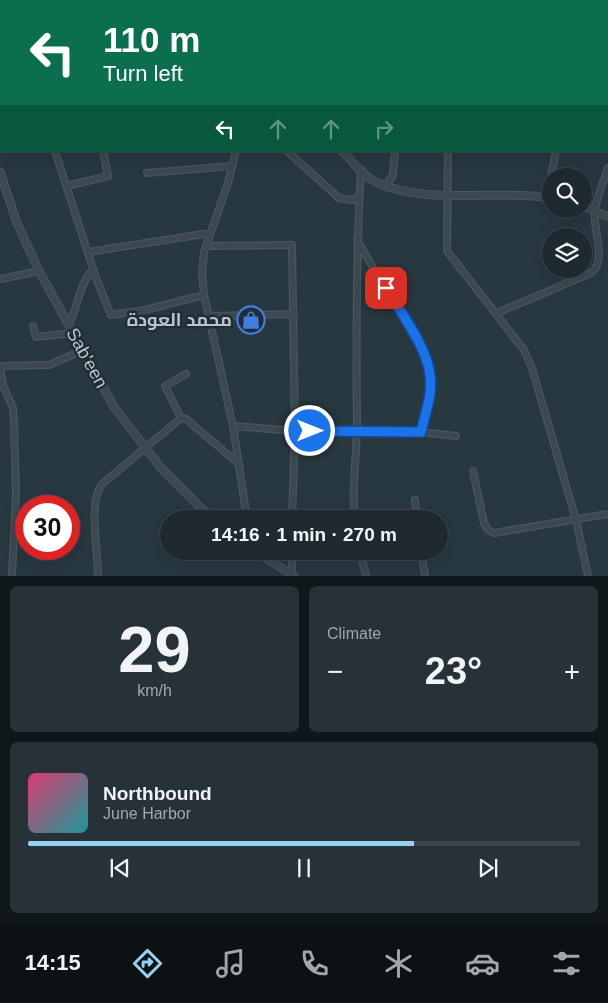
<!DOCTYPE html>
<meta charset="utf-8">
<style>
:root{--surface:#1e2a30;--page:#263238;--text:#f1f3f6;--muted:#a1a7ab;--line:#3c464c;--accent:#96d0f3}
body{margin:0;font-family:Arial,Cairo,sans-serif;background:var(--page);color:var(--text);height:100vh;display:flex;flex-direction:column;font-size:19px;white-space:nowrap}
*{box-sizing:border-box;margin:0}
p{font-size:16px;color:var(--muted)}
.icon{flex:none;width:28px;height:28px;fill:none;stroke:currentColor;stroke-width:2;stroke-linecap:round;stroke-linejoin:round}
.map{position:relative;height:576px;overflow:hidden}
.drawer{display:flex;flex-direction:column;gap:10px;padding:10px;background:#10171a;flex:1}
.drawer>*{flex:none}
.hud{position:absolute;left:0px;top:0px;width:609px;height:152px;box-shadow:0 5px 20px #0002,0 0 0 1px var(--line);background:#0b6e4f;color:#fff;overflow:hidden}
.fabs{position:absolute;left:542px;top:168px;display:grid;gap:10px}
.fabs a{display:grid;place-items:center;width:50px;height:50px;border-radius:50%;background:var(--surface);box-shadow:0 5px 20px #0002,0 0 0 1px var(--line);font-size:25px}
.speed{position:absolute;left:15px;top:495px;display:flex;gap:10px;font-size:25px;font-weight:700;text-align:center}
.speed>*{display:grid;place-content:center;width:65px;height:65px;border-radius:50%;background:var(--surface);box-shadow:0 5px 20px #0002,0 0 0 1px var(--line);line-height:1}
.speed .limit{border:8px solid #d22;background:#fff;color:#111}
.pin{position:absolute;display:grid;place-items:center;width:42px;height:42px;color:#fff;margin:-21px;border-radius:10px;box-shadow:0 2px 8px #0006}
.me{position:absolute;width:55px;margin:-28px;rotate:90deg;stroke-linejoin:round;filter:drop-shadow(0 0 4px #0008)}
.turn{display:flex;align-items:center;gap:18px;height:105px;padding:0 20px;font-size:22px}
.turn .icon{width:65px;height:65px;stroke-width:2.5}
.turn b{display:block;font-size:35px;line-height:42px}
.lanes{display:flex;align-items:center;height:48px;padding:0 20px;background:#0003;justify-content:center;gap:25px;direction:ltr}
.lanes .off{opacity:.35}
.big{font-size:38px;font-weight:700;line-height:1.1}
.drawer .widget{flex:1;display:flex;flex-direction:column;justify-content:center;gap:8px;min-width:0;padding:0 18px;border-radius:8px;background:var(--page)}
.drawer .dial{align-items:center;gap:0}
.dial b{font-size:65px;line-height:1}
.song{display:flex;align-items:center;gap:15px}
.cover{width:60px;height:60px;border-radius:8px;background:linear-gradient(135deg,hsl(340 70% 55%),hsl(180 70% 35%))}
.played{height:5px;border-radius:2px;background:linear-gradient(90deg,var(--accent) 70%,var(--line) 70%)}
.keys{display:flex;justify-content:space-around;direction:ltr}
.heat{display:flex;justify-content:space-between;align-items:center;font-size:28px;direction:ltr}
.drawer .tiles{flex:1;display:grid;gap:10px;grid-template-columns:1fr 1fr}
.widget:last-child{grid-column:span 2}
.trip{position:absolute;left:160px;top:510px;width:288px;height:50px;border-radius:25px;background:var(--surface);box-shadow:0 5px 20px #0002,0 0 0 1px var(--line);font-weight:700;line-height:50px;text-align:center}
.menu{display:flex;height:80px;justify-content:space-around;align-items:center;background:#0c1113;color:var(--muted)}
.menu .icon{width:35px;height:35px}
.menu .selected{color:var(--accent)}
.menu b{font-size:22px;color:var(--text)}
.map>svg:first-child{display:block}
</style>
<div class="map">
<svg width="608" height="576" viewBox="0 0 608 576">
<rect width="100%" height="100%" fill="#283840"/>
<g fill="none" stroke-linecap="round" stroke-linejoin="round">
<!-- minor casing -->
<g stroke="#49555d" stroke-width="8">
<path id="minor" d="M180,0V1
M247,1V0
M360,1L361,0
M457,1L458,0
M0,60H1
M55,151L96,278L111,315L145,310L204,295
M236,151L228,183L204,252L202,273L204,295L233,426L247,519
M287,151L339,198L351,200L359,198
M448,151L447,251L524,350L532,368L576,520L588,576
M147,173L232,166
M67,186L108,176L103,151
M386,186L393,175L395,151
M547,197L556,151
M357,240L427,360C433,385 427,407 421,432
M206,246L292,245L295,431L292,519
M88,252L210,233
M0,279L39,271
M497,313L591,273C608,260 592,230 595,210C597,196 604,181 608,168
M208,316L294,314
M69,324C79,305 78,286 93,269
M33,326L36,337L74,333
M0,366L3,385L13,408L14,421L16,494L12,576
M0,366L49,365L83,350
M181,418L165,386L186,374
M233,426L295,431L421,432L456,436
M473,471L484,523L488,530L494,533L608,514
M415,500L417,519
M355,519C351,487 357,456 357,424C356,339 356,254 361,169
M292,551V574
M360,551L366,576
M421,551L425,576
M98,576C98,552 88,501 102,484L181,418L186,419L239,464"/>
</g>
<!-- tertiary casing -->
<g stroke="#49555d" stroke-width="9">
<path id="tertiary" d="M342,151C352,161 363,176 376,182C425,206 499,189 551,198
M0,172L17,223L39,271L114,407L161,468L212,519
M584,206L608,217
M255,551L294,576"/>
</g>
<!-- minor -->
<use href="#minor" stroke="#3c4950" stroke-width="5.5"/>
<!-- tertiary -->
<use href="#tertiary" stroke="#3c4950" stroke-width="7"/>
</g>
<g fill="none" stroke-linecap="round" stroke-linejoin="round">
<!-- route casing -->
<g stroke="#114b97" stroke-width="12">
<path id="route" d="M310,431L421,432C425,414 433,394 430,375C427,347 401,313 386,288"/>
</g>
<!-- route -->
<use href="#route" stroke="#1a73e8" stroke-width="9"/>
</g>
<!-- icons -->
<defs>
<g id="shop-ring" transform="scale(1.4375)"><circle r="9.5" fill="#212e36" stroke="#3f7fe0" stroke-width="1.5"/><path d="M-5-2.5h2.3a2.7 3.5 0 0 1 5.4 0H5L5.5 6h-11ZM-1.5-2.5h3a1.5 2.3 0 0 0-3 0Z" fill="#3f7fe0"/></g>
</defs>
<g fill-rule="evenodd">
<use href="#shop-ring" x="251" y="320"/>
</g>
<g text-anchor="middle" stroke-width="5" stroke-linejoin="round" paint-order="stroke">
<!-- poi labels -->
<g font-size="18" font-weight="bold" fill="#b9c4cb" stroke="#212e36" text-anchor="end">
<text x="232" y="326">محمد العودة</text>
</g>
<!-- street labels -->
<g font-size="18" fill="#b9c4cb" stroke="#212e36">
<text transform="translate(87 358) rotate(61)" y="6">Sab'een</text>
</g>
</g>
</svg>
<div class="fabs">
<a><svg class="icon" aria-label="search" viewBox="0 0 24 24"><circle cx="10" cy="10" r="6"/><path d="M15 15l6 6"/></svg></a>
<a><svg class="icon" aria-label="layers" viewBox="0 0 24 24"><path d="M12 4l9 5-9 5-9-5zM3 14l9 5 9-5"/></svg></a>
</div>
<div class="speed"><div class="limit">30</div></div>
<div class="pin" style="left:386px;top:288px;background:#d93025"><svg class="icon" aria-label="arrive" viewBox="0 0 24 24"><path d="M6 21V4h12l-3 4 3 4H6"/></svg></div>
<svg class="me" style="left:310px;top:431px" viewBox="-20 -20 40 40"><circle r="17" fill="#1a73e8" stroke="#fff" stroke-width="3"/><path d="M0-11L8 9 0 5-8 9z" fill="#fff"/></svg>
<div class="trip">14:16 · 1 min · 270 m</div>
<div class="hud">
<div class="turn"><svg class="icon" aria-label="left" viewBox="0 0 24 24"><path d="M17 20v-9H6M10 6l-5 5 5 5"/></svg><div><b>110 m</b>Turn left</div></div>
<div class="lanes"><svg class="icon" aria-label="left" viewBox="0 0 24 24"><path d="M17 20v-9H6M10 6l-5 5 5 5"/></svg><svg class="icon off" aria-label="ahead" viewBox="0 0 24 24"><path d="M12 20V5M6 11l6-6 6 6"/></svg><svg class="icon off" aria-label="ahead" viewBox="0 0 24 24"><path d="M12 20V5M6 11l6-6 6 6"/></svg><svg class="icon off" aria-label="right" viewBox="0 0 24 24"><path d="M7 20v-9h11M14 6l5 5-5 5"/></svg></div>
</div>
</div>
<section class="drawer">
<div class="tiles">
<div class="widget dial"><b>29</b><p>km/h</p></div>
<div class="widget"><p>Climate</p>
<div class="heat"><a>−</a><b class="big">23°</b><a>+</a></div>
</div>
<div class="widget">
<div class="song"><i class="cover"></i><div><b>Northbound</b><p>June Harbor</p></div></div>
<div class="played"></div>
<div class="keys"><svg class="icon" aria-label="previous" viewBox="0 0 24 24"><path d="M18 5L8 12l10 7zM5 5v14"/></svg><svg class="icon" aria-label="pause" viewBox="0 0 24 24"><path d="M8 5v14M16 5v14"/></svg><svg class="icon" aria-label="next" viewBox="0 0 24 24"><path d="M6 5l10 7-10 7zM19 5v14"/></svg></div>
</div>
</div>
</section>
<nav class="menu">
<b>14:15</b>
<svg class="icon selected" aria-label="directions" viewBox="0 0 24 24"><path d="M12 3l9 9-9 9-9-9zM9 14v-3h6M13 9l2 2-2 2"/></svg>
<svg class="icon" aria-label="music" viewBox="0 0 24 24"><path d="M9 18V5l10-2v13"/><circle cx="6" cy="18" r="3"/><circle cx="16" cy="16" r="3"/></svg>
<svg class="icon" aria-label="phone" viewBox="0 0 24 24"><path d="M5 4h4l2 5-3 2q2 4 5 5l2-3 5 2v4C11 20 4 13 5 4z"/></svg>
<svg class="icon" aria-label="climate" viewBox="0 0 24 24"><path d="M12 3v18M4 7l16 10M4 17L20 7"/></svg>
<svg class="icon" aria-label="car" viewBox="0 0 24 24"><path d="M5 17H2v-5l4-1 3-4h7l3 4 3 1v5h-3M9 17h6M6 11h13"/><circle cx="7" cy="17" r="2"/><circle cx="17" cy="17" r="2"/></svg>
<svg class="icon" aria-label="filters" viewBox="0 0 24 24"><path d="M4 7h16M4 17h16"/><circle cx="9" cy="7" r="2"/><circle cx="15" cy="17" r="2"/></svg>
</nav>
